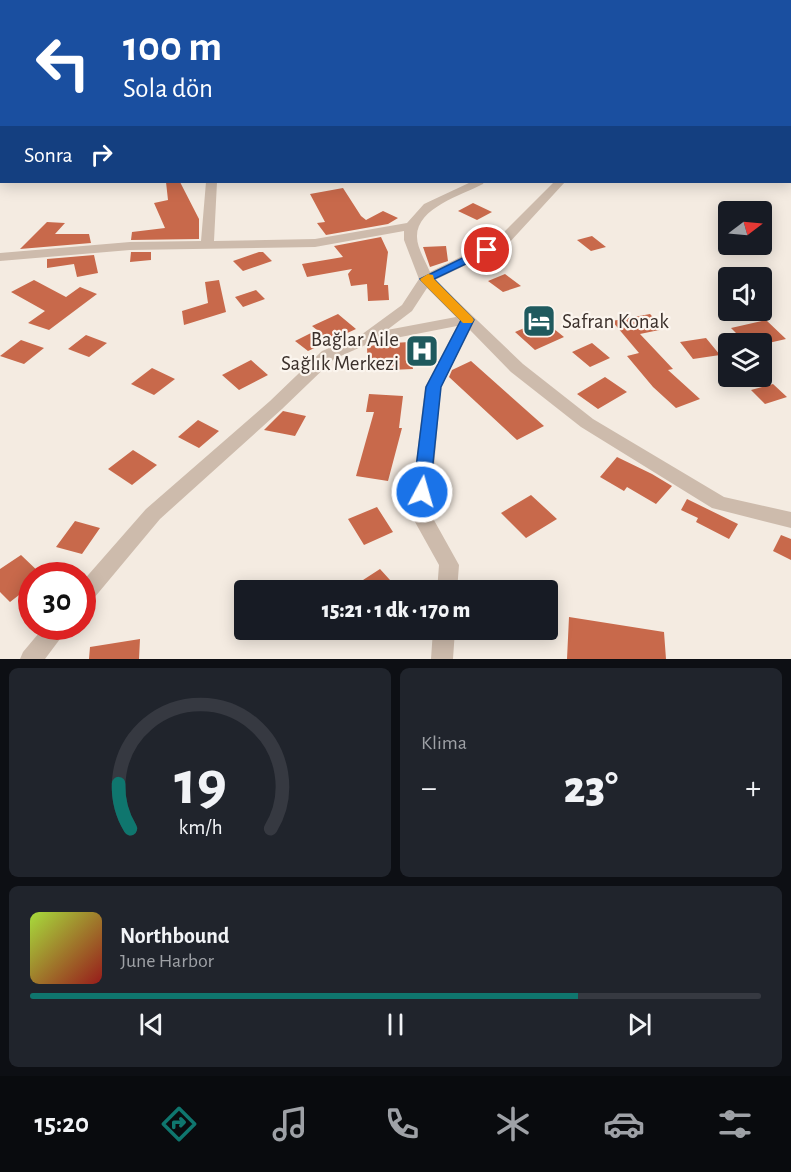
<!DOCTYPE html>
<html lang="tr">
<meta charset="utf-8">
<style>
:root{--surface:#171b24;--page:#20242c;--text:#f1f3f6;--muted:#9ea1a6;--line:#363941;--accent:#0f766e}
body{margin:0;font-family:"Alegreya Sans",sans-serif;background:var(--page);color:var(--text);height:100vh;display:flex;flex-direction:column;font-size:22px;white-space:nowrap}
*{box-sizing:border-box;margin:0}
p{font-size:20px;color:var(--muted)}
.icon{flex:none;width:33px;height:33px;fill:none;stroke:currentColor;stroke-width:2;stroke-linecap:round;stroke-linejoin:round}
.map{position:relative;height:659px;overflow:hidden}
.drawer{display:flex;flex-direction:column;gap:9px;padding:9px;background:#0d0f14;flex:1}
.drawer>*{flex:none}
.top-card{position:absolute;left:0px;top:0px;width:792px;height:183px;box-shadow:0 3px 15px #0003;background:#1a4fa0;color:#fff;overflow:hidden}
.needle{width:39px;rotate:74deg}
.controls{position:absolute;left:718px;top:201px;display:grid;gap:12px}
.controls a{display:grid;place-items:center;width:54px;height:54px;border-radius:6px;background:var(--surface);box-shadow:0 3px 15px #0003;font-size:30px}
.speed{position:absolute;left:18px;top:562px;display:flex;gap:12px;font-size:30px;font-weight:700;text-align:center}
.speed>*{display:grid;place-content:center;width:78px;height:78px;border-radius:50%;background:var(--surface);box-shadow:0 3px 15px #0003;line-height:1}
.speed .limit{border:9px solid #d22;background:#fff;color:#111}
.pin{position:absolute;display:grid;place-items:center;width:51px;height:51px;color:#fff;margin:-26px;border:3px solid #fff;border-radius:50%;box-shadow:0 2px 6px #0007}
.me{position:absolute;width:66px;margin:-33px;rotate:6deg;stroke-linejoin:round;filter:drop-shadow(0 0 4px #0008)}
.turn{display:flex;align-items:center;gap:21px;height:126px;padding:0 24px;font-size:27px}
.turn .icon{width:78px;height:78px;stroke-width:2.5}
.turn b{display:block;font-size:42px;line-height:51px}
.then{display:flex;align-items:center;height:57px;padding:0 24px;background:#0003;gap:12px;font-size:22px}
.big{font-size:45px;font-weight:800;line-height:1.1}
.drawer .card{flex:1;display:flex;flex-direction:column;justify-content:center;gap:9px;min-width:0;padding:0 21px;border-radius:9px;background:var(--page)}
.drawer .dial{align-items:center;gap:0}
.dial svg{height:156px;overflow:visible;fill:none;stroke:var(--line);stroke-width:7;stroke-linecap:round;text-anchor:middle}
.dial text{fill:var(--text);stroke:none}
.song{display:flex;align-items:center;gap:18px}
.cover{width:72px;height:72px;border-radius:9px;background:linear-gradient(135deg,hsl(80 70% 55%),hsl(0 70% 35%))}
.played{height:6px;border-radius:3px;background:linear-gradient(90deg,var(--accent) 75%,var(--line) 75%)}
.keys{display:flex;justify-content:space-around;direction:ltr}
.heat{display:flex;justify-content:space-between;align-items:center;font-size:33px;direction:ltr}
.drawer .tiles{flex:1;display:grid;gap:9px;grid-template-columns:1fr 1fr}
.card:last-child{grid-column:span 2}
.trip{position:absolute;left:234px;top:580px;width:324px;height:60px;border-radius:6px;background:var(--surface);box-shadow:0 3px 15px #0003;font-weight:800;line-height:60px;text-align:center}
.tab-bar{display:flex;height:96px;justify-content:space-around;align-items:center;background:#090b0e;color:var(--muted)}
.tab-bar .icon{width:42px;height:42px}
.tab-bar .selected{color:var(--accent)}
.tab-bar b{font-size:27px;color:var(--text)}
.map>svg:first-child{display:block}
</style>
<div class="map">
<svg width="791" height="659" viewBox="0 0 791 659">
<rect width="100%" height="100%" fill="#f4ebe1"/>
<!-- building -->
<path fill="#c8694b" d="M166,182H180L199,219V239L131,240L132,232L165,228L154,203L168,200Z
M343,188L361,216L366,220L383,211L398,218L388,224L326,235L317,223L325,222L310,194Z
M473,203L492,212L477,220L458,211Z
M47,222L65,223L55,234H89L91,243L20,249Z
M592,236L606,247L591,251L577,240Z
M381,237L388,252L384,285H388L389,300L368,301L367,284L351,286L348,274L352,269L307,277L302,264L343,257L334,246Z
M446,246L448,261L430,267L423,247Z
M131,252H151V260L130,262Z
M259,252H263L272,261L243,271L233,261Z
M94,255L98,273L77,277L74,264L47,268V259Z
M505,274L521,286L503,292L488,281Z
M34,280L66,297L80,287L97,294L49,330L28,323L45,311L11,292Z
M219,280L226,312L184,325L182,311L208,303L205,282Z
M256,290L265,299L243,307L235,297Z
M338,314L356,329L308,351L295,341L317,330L312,326Z
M650,314L664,329L640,334L673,369L668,370L700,399L676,408L653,387L627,356L639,353L612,321Z
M543,320L564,337L535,350L515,332Z
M766,320L786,339L764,344H747L731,328Z
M86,335L107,343L89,357L68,349Z
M706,338L720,355L693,359L680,342Z
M21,340L44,348L24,364L0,356Z
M409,342L413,369L368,371L367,347L379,344Z
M592,343L610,358L590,367L572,352Z
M251,360L268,375L239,390L222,375Z
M471,361L544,426L517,440L449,377L452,370Z
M152,368L175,379L154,395L131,384Z
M605,377L627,392L598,409L577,394Z
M773,384L787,397L765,404L751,390Z
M369,394L403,396L399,428H402L388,481L356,476L374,412H366Z
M283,411L306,416L295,436L264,430Z
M198,420L219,431L199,448L178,437Z
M133,450L157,465L132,485L108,469Z
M617,457L652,474L672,486L656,504L627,487L624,491L600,477Z
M531,495L557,519L526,538L501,513Z
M687,499L738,524L729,539L696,522L698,518L681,510Z
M377,507L393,532L364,545L348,519Z
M75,521L100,528L82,554L56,547Z
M781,535L791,539V560L773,551Z
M21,555L43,576H32V585L10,602L0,592V569Z
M380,569L400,591H346Z
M569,617L664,632L666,659H567Z
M140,639L139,659H89L90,647Z"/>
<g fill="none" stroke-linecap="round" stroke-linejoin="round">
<!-- minor -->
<path fill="#cdbbac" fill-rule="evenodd" d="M350,0H364L348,2Z
M455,0H465L466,2H456Z
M561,0H572L560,2Z
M587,0H595V2H587Z
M738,0H746V2H738Z
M790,33H791V37H790Z
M0,64H2V70H0Z
M790,108H791V114H790Z
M206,182H217L214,241L315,239L407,223L424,204L471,182H484L483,184C462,195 416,208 417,237C417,248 426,262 430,272L497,239L554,182H565L507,245L435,280L523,364L593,419L724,497L791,512V528L712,508L581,427L511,372L470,330L441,387L430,513L459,565L457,591H437L439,565L410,513L425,387L457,326L370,343L334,359L282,409L160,519L89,604L82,607V582L146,509L270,401L322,351L361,335L402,305L419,279L404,240V231L315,247L130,250L0,261V253L130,242L201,241ZM427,288L456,317L387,330L412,311Z
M44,627H69L45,659H20L23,652Z
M433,630H455L453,659H431Z"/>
</g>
<!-- route -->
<path fill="#1a73e8" stroke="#114b97" stroke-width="1.5" d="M487,246L493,250L491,252L434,279L474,320L441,387L430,492L428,496L422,498L416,496L413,492L426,387L461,320L420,279Z"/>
<!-- slow -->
<path fill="#f59e0b" d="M428,274L433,275L434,279L472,317L474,320L472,323H463L421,281L420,279Z"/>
<!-- icons -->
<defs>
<g id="hotel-square" transform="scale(1.725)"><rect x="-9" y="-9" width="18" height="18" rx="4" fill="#1f5a5e" stroke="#fbf5ee"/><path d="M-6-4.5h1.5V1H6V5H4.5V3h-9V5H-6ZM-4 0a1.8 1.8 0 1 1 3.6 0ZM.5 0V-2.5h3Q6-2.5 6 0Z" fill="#fff"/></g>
<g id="hospital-square" transform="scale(1.725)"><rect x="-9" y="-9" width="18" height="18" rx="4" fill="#1f5a5e" stroke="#fbf5ee"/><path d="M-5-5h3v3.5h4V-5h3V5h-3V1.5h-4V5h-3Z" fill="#fff"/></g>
</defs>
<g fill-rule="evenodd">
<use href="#hotel-square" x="539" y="321"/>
<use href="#hospital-square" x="422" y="351"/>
</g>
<g text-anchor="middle" stroke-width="4.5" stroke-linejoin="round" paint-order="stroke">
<!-- poi labels -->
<g font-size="21" fill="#3b302b" stroke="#fbf5ee" text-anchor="start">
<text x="562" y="328">Safran Konak</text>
<text x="399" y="346" text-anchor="end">Bağlar Aile<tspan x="399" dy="24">Sağlık Merkezi</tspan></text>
</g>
</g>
</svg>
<div class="controls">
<a><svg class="needle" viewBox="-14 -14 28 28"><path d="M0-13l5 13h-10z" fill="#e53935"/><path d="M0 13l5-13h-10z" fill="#9ea1a6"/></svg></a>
<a><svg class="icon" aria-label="sound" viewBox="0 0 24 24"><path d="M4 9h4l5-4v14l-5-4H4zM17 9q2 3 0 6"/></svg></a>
<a><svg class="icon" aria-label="layers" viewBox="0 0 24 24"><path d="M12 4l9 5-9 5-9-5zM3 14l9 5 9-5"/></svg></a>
</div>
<div class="speed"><div class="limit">30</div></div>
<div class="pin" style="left:487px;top:250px;background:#d93025"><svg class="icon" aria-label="arrive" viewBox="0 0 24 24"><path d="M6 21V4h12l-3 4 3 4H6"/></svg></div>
<svg class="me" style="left:422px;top:492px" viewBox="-20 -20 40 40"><circle r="17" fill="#1a73e8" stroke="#fff" stroke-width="3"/><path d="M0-11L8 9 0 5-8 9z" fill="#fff"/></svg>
<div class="trip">15:21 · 1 dk · 170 m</div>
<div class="top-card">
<div class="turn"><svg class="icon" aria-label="left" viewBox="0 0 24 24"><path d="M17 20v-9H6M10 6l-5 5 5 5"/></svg><div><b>100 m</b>Sola dön</div></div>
<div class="then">Sonra<svg class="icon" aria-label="right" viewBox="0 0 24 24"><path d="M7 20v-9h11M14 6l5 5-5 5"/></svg></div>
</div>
</div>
<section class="drawer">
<div class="tiles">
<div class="card dial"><svg viewBox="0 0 100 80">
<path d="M14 69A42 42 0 1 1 86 69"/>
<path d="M14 69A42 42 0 0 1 8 46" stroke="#0f766e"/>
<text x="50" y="56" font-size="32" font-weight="700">19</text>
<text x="50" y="72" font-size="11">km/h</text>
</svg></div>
<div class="card"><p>Klima</p>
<div class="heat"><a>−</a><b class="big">23°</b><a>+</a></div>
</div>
<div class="card">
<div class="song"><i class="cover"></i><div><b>Northbound</b><p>June Harbor</p></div></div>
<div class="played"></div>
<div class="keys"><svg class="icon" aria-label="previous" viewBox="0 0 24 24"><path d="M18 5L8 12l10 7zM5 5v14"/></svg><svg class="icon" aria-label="pause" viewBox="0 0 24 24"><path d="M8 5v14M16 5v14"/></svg><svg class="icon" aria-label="next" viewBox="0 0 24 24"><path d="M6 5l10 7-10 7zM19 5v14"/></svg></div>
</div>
</div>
</section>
<nav class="tab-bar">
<b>15:20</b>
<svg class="icon selected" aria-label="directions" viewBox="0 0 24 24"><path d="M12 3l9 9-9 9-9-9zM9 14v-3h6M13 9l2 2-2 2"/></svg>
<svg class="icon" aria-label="music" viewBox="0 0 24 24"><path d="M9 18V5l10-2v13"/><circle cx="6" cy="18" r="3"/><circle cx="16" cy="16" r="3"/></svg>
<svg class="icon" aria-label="phone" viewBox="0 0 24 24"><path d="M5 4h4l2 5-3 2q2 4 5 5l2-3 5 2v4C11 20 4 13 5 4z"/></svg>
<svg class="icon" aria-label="climate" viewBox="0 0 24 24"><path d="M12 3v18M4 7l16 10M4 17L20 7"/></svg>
<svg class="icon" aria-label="car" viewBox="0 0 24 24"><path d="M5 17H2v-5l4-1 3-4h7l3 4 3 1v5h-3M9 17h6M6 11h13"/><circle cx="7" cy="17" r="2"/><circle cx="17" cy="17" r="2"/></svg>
<svg class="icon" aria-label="filters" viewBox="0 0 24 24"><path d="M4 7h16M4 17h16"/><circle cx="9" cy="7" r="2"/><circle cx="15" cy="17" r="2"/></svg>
</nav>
